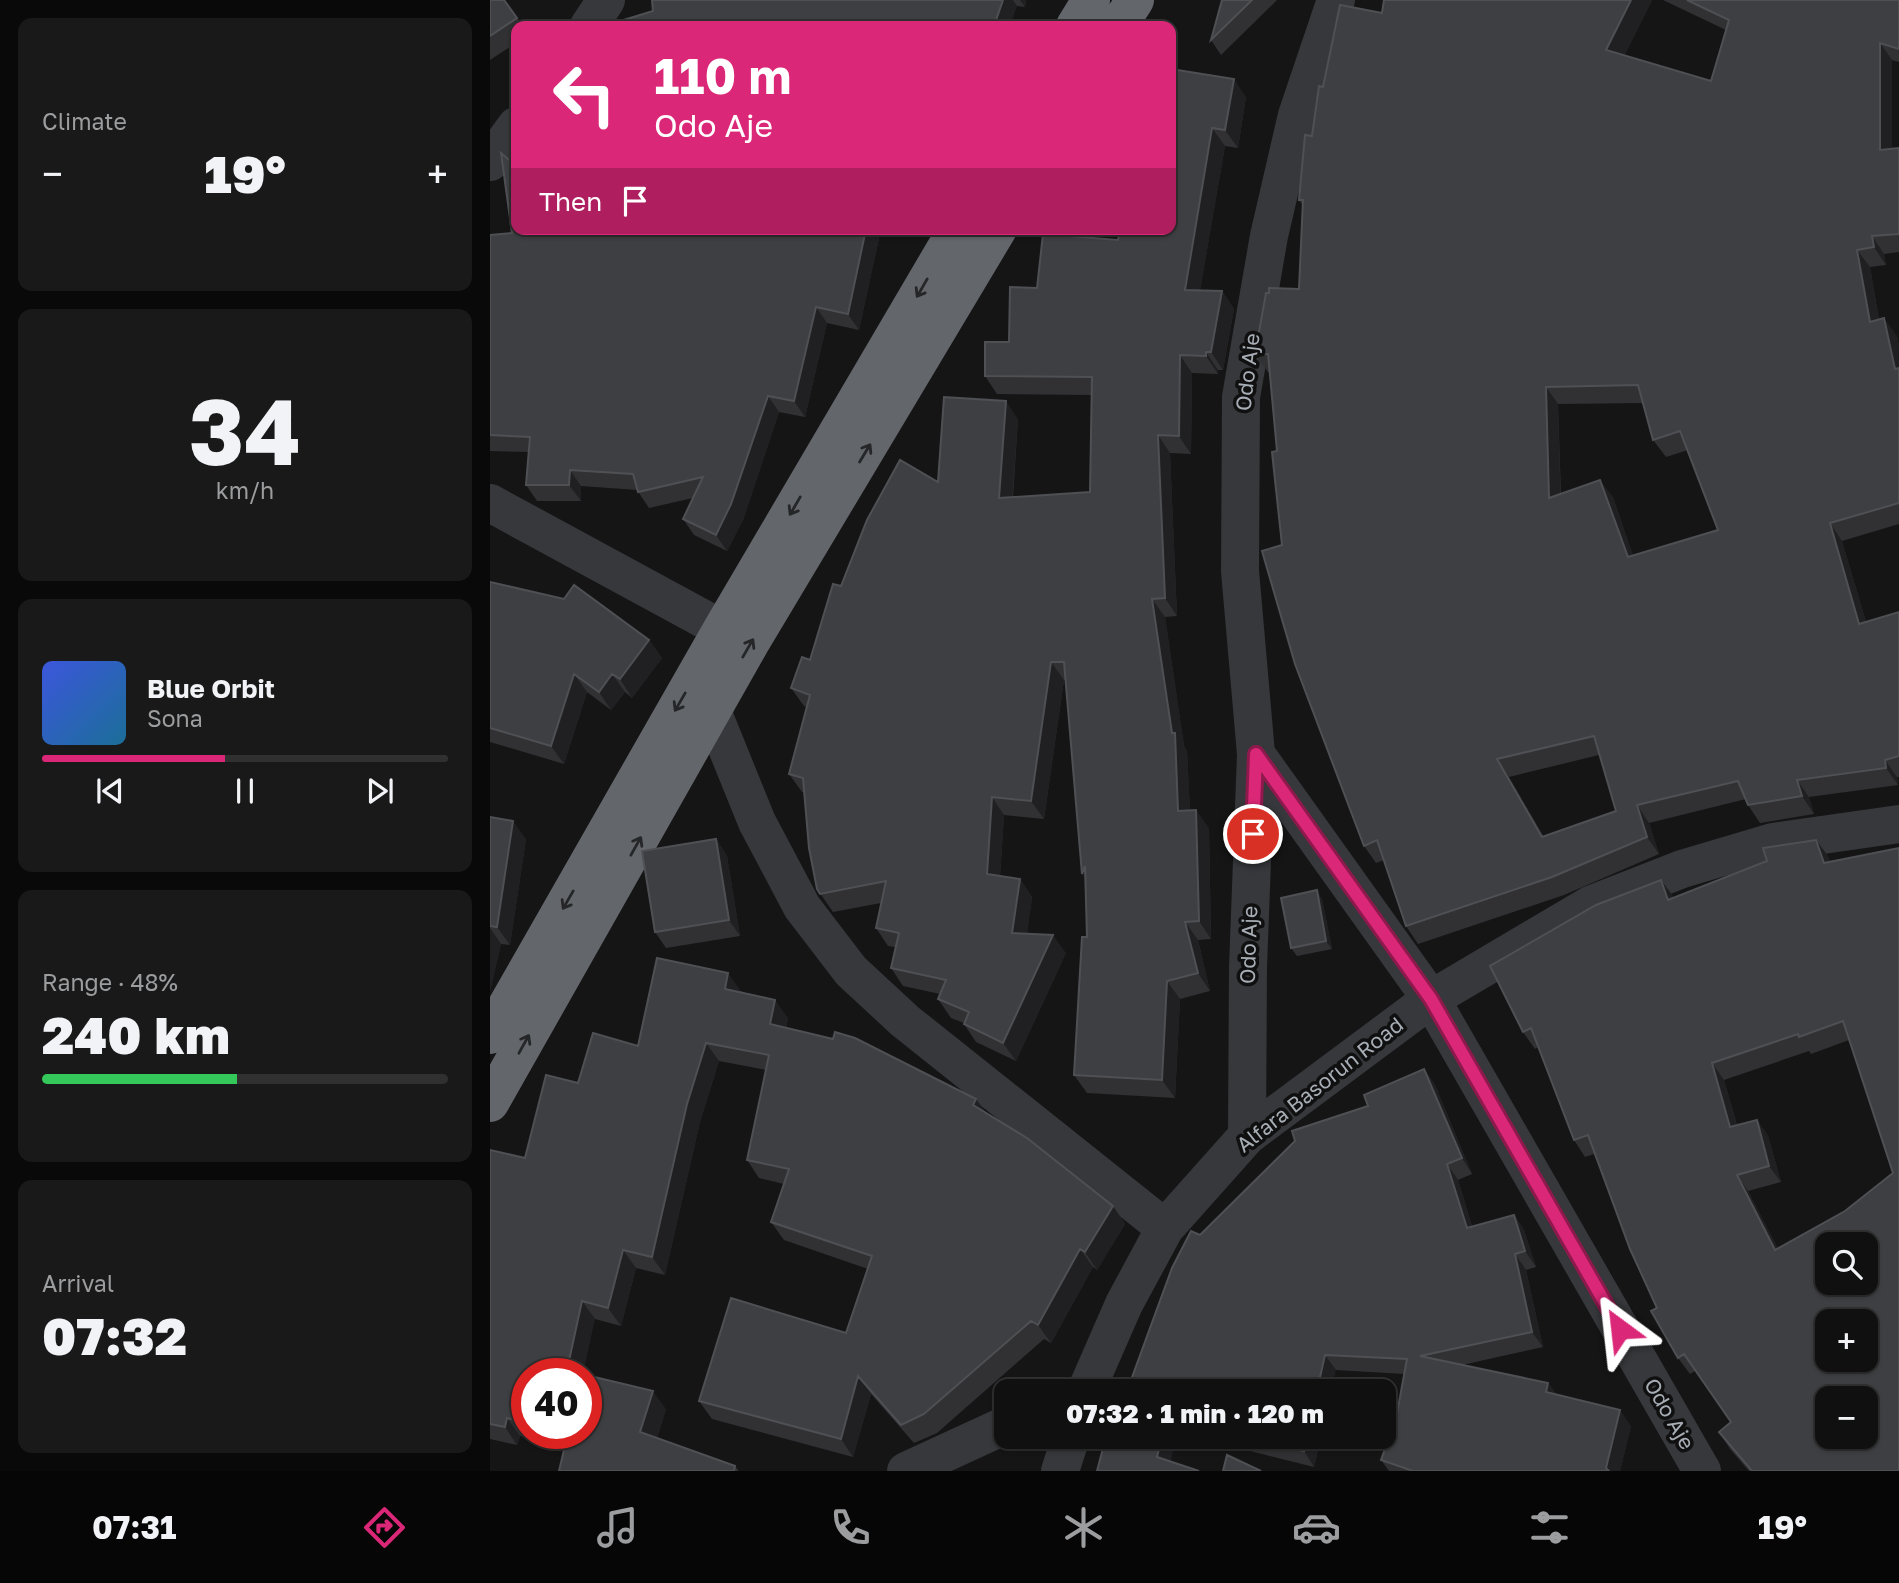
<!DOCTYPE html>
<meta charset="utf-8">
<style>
:root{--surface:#101010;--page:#191919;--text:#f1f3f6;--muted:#9c9d9f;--line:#303030;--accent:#db2777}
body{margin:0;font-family:"Golos Text",sans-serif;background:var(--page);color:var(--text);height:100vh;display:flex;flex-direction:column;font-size:26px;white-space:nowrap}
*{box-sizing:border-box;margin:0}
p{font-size:23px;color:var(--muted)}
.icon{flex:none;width:38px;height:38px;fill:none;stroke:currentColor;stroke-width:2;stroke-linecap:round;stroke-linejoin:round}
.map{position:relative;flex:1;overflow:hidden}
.drawer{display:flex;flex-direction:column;gap:18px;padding:18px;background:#090909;width:490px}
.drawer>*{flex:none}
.top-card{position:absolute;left:21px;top:21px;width:665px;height:214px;border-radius:14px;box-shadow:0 2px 5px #0004,0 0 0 2px var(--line);background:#db2777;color:#fff;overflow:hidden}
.fabs{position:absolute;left:1325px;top:1232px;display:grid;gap:14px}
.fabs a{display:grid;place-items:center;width:63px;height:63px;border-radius:14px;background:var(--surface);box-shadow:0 2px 5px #0004,0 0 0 2px var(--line);font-size:35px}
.speed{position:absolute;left:21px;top:1358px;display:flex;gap:14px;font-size:35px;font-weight:700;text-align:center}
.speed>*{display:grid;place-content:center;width:91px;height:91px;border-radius:50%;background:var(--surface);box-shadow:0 2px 5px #0004,0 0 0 2px var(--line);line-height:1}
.speed .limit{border:10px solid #d22;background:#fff;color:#111}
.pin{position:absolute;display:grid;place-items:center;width:60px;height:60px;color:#fff;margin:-30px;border:4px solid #fff;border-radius:50%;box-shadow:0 2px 7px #0007}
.me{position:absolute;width:77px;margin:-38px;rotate:330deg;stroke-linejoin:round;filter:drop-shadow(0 0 5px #0008)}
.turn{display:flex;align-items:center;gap:24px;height:147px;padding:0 28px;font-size:32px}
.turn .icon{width:91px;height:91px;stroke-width:2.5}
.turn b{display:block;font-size:49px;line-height:60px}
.then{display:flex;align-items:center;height:66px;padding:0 28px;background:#0003;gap:14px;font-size:26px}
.big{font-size:52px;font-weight:800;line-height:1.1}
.drawer .tile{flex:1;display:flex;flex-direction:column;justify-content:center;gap:10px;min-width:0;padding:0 24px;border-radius:14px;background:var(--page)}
.drawer .dial{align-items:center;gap:0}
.dial b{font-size:91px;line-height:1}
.song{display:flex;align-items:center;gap:21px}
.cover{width:84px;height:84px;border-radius:10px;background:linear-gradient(135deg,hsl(230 70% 55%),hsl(200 70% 35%))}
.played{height:7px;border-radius:4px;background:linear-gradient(90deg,var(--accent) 45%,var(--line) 45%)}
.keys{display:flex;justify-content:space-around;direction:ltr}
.heat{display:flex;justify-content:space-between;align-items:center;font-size:38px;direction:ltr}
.charge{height:10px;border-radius:5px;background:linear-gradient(90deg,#34c759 48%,var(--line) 0)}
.trip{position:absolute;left:504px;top:1379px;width:402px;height:70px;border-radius:14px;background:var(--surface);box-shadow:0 2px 5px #0004,0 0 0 2px var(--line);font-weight:800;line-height:70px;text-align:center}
.menu{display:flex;height:112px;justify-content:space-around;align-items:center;background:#060606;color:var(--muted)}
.menu .icon{width:49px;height:49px}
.menu .on{color:var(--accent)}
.menu b{font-size:32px;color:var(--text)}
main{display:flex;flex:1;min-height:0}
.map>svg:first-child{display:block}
</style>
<main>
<section class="drawer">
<div class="tile"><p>Climate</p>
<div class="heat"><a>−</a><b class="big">19°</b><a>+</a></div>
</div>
<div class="tile dial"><b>34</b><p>km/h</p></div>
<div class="tile">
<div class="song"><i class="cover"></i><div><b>Blue Orbit</b><p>Sona</p></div></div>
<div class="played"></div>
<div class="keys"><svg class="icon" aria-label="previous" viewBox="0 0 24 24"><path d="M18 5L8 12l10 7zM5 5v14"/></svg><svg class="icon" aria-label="pause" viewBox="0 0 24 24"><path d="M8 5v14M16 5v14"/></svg><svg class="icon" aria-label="next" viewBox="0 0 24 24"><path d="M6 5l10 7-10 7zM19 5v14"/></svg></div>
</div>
<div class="tile"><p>Range · 48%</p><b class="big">240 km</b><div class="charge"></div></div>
<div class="tile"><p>Arrival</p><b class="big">07:32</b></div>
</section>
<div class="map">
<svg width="1409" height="1471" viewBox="0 0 1409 1471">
<rect width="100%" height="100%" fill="#151516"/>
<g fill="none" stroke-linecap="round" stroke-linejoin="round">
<!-- minor -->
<path stroke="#36383b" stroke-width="38" d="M846,0L807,115L779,236L751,397L750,571L766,754L941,999L1212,1471
M99,26L116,0
M0,162L26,126
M0,503L232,629
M222,711L267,822L312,907L361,971L415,1021L675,1228
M757,1136L758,967L766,754
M596,1391L634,1304L675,1228L757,1136L941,999L1100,905L1192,869L1283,842L1409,824
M416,1471L516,1425
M570,1471L581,1437"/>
<!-- highway -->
<path stroke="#63666b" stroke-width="38" d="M585,26L601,0
M628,26L645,0
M0,1035L232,629L467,229
M0,1103L261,642L508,229"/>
</g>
<!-- wall -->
<path fill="#313134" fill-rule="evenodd" d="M0,0H15L33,26H26V43L0,60Z
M162,0H536L535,7L527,6L163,11Z
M732,0H787L731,55L721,40Z
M894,0H1162L1134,56L1221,81L1236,30L1173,0H1409V62L1402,60V149L1409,148V252L1394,254L1396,265L1380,267L1389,320L1407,336L1409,346V524L1352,541L1376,622L1409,612V777H1407L1408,785L1319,797L1324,814L1270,823L1258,805L1256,799L1159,823L1169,854L1074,895L928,944L916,926L894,860L886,863L874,846L792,545L787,451L780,372H778L765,354L809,289L813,206L809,200L833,87L892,13ZM1153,403L1163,440L1176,457L1198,450L1228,530L1143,556L1123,497L1071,494L1068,404ZM1109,755L1126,811L1054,837L1019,777Z
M681,69L756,97L748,148L735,146L710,290L732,291L744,309L733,370H728V374L702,373L701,454L680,453L687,616L675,617L694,746L697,751L700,811L719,828L721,939L708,940L720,991L690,999L685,1098L597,1093L584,1075L597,937L596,880L576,680H574L554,819L514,815L510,876L530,879L542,897L537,933L576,953L526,1061L486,1042L474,1024V1023L461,1018L448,999L450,994L413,986L401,968L405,947L398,946L386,928L391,903L343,912L327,889L315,793L312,792L299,774L317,707L314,706L301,688L320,660L351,586L448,482L528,419L523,497L600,492L602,395L507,394L495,376L519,342L547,288L628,240Z
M26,229H391L369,330L337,323L315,417L289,412L253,520L237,551L204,535L193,519L203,498L159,508L147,490L91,486V501H47L36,485L39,452L0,451V235L22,233Z
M0,582L159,640L172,658L142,698L135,692L121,710L97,692L74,764L0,742Z
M0,817L36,839L20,945L11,944L0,991Z
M226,839L237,856L250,936L176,948L165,932Z
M1326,840L1338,856L1340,862L1409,848V1471H1259L1240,1449L1229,1432L1241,1422L1205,1371L1200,1374L1188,1358L1104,1154L1095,1157L1084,1140L1048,1047L1045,1049L1033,1032L1171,880L1183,898ZM1359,1040L1403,1173L1355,1211L1288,1249L1258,1191L1291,1182L1278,1136L1267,1120L1247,1125L1234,1080L1319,1051L1321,1054Z
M832,899L842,949L807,956L801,948Z
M251,991L298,1018L296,1028L486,1099L497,1114L623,1206L635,1224L607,1270L603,1267L561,1343L554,1339L447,1433L424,1443L381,1394L363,1457L222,1419L209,1401L356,1333L378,1269L294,1240L281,1222L294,1184L269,1178L257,1160L276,1070L229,1061L210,1122L175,1275L146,1268L131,1326L105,1319L37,1374V1433H96L176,1409L167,1438L245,1466L249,1471H69L75,1447L30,1436L27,1445L0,1439V1150L35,1158L88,1083L148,1046Z
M934,1069L945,1085L982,1174L968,1180L982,1226L1024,1215L1034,1230L1046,1267L1036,1270L1053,1347L972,1365L1058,1383L1066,1394L1141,1426L1130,1471H899L891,1460L906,1419L914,1374L846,1370L710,1235L878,1106Z
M744,1437H831L824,1467L752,1449Z"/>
<!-- shaded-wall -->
<path fill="#202022" d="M513,0H523L527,6L520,26H504Z
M530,0H536L535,7Z
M1141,0H1162L1128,68L1116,50Z
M1390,43L1402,60V167L1390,150Z
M744,79L756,97L748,148L735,130Z
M722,128L735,146L707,308L695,290Z
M376,229H391L369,330L358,314Z
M1382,236L1394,254L1396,265L1384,247Z
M1367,250L1380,267L1392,339L1380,322Z
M732,291L744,309L733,370L721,352Z
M326,307L337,323L315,417L304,401Z
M1394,318L1407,336L1409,346V374L1405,369Z
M716,352L728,370V374L716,356Z
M690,355L702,373L701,454L689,436Z
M1056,387L1068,404L1071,516L1059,498Z
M278,396L289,412L253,520L237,551L226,535Z
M516,401L528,419L521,516L509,498Z
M668,435L680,453L687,616L675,598Z
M80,470L91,486V501L79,485Z
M1110,480L1123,497L1150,575L1138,557Z
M1340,523L1352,541L1382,642L1369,624Z
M662,599L675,617L694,746L697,751L701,829L688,811L682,733Z
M159,640L172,658L142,698L130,679Z
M561,662L574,680L554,819L541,801Z
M84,674L97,692L74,764L61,746Z
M122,674L135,692L121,710L109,692Z
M1007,759L1019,777L1064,855L1052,837Z
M1395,760L1407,777L1408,785L1396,768Z
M1307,780L1319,797L1324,814L1312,796Z
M502,797L514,815L509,892L497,874Z
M1147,805L1159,823L1169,854L1157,837Z
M706,810L719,828L721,939L709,921Z
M23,821L36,839L20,945L7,927Z
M226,839L237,856L250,936L239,920Z
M1326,840L1338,856L1346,879L1334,863Z
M595,866L604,892L592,874Z
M530,879L542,897L535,951L522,933Z
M1171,880L1183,896L1189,917L1178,900Z
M827,890L832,899L842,949L836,941Z
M695,922L708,940L720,991L708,973Z
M0,928L11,944L0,991Z
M563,935L576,953L526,1061L513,1043Z
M238,973L251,991L247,1007L235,989Z
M677,981L690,999L685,1098L672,1080Z
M285,1000L298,1018L293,1042L280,1024Z
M216,1043L229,1061L210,1122L175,1275L162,1257L197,1104Z
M1222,1063L1234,1080L1252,1144L1240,1127Z
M934,1069L945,1085L982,1174L972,1158Z
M486,1099L499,1117L483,1105Z
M1267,1120L1278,1136L1291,1182L1279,1166Z
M957,1164L968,1180L987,1243L977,1228Z
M1247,1175L1258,1191L1297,1267L1285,1250Z
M623,1206L635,1224L607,1270L595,1252Z
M1024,1215L1034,1230L1046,1267L1035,1251Z
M590,1249L603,1267L561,1343L548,1325Z
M133,1250L146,1268L131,1326L118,1308Z
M1025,1254L1036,1270L1053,1347L1042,1332Z
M92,1301L105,1319L93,1374L77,1370Z
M835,1355L846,1370L841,1391H827Z
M368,1376L381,1394L363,1457L351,1439Z
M1058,1383L1069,1399L1056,1392Z
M163,1391L176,1409L163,1450L150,1432Z
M1130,1410L1141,1426L1130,1471H1118L1116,1468Z
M17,1418L30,1436L27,1445L15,1427Z
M672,1437H687L678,1471L667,1457Z
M817,1437H831L824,1467L814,1451Z"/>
<!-- building -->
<path fill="#3e3f42" stroke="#4e5054" stroke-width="2" fill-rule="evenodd" d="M0,0H14L27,18L0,36Z
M162,0H513L504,26H114L163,11Z
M732,0H762L721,40Z
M894,0H1141L1116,50L1221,81L1239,20L1197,0H1409V49L1390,43V150L1409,148V234L1382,236L1384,247L1367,250L1380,322L1394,318L1405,369L1409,368V503L1340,523L1369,624L1409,612V756L1395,760L1396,768L1307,780L1312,796L1258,805L1248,781L1147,805L1157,837L1062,877L916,926L887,840L874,846L805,664L772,551L792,545L782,452L787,451L778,354H765L776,293H779V288L809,289L813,200H809L815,135L822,136L829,86L833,87L850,5L892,13ZM1148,385L1163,440L1190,431L1228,530L1138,557L1110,480L1059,498L1056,387ZM1104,736L1126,811L1052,837L1007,759Z
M681,69L744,79L735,130L722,128L695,290L732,291L721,352H716V356L690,355L689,436L668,435L675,598L662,599L682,733H685L688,811L706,810L709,921L695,922L708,973L677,981L672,1080L584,1075L592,937H597L595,866L592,874L574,662H561L541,801L502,797L497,874L530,879L522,933L563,935L513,1043L474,1024L479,1012L448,999L456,980L401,968L409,933L386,928L396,881L330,894L327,889L319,848L313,778L299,774L320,695L301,688L312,657L320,660L343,584L351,586L377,520L410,460L448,482L454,397L516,401L509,498L600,492L602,377L495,376V342H519L520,287L547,288L553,234L628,240L630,229H681Z
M11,153L26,166V229H376L358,314L326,307L304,401L278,396L241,504L226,535L193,519L213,477L148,492L143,474L80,470L79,485H36L40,437L0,435V235L22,233Z
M0,582L74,599L84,585L159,640L130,679L122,674L109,692L84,674L61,746L0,728Z
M0,817L23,821L7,927L0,926Z
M226,839L239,920L165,932L152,851Z
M1326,840L1334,863L1409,848V1471H1262L1229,1432L1241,1422L1194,1354L1188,1358L1161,1311L1167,1308L1140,1249L1098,1135L1084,1140L1041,1028L1033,1032L1000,966L1106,905L1171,880L1178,900L1277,861L1273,848ZM1353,1021L1403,1173L1355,1211L1285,1250L1247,1175L1279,1166L1267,1120L1240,1127L1222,1063L1308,1034L1309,1037ZM1337,1244H1376V1283H1337ZM1337,1321H1376V1360H1337ZM1337,1398H1376V1437H1337Z
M827,890L836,941L801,948L791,898Z
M167,958L238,973L235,989L285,1000L280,1024L343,1039L345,1032L365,1038L486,1099L483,1105L537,1138L623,1206L595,1252L590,1249L548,1325L541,1321L434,1414L411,1425L368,1376L351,1439L209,1401L241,1298L356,1333L382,1256L281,1222L299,1169L257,1160L279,1055L216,1043L197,1104L162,1257L133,1250L118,1308L92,1301L77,1370L92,1374H37V1423L17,1418L15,1427L0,1424V1150L35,1158L56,1075L88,1083L103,1033L148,1046Z
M934,1069L972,1158L957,1164L977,1228L1024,1215L1035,1251L1025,1254L1042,1332L930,1356L1058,1383L1056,1392L1130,1410L1116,1468L1119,1471H923L891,1460L906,1419L917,1359L835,1355L827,1391H637L682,1268L701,1231L710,1235L805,1141L802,1131L878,1106L874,1095Z
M96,1375L163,1391L150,1432L245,1466L244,1471H69L78,1433H96Z
M616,1437H672L667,1457L709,1471H607Z
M754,1437H817L814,1451Z
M737,1455L771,1471H733Z"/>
<!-- one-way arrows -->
<defs><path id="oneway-shaft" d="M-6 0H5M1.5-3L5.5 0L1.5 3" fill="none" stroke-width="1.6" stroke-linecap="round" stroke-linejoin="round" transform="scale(1.75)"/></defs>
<g stroke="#252628">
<use href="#oneway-shaft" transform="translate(432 288) rotate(120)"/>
<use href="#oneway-shaft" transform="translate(375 453) rotate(-59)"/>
<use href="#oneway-shaft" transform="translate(305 506) rotate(120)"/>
<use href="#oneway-shaft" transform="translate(258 648) rotate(-60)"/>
<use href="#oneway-shaft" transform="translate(190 702) rotate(120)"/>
<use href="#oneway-shaft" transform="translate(146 846) rotate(-61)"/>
<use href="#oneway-shaft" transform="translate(78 900) rotate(120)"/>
<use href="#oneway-shaft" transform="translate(34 1044) rotate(-61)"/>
</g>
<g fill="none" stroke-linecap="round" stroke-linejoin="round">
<!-- route casing -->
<g stroke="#8e194d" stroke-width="18">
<path id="route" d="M763,834L766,754L941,999L1130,1329"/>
</g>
<!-- route -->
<use href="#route" stroke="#db2777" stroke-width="12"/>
</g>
<g text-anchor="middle" stroke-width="7" stroke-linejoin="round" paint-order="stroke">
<!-- street labels -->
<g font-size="21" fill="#a8aeb5" stroke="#101011">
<text transform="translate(758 372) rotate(-83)" y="7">Odo Aje</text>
<text transform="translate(759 945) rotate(-88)" y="7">Odo Aje</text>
<text transform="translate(830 1085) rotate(-38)" y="7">Alfara Basorun Road</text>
<text transform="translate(1179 1414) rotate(60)" y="7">Odo Aje</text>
</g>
</g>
</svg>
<div class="fabs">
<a><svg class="icon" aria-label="search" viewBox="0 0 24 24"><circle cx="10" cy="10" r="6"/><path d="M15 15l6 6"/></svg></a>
<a>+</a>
<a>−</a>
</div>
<div class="speed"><div class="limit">40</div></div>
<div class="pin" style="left:763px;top:834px;background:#d93025"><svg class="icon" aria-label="arrive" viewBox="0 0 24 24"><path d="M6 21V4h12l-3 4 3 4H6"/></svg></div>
<svg class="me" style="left:1130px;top:1329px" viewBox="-20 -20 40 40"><path d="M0-17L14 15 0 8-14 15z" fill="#db2777" stroke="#fff" stroke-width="4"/></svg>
<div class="trip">07:32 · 1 min · 120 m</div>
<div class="top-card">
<div class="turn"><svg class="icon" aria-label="left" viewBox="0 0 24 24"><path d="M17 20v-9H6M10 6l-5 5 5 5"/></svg><div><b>110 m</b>Odo Aje</div></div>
<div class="then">Then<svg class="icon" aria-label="arrive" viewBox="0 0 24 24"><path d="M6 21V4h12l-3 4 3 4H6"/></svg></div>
</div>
</div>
</main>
<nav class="menu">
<b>07:31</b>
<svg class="icon on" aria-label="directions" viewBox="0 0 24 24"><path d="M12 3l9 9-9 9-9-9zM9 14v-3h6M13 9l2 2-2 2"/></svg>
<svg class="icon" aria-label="music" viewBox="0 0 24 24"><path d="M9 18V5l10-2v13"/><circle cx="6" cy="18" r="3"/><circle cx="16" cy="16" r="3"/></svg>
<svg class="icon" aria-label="phone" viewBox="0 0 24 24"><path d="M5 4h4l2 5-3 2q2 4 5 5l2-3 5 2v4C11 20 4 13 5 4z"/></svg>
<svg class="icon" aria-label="climate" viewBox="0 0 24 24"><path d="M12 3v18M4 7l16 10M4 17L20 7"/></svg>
<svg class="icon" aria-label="car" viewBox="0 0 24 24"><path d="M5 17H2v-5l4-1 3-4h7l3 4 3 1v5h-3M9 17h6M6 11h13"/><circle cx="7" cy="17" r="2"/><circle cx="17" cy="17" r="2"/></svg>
<svg class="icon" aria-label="filters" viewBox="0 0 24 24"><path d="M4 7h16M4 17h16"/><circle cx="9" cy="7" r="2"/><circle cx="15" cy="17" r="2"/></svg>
<b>19°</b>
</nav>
